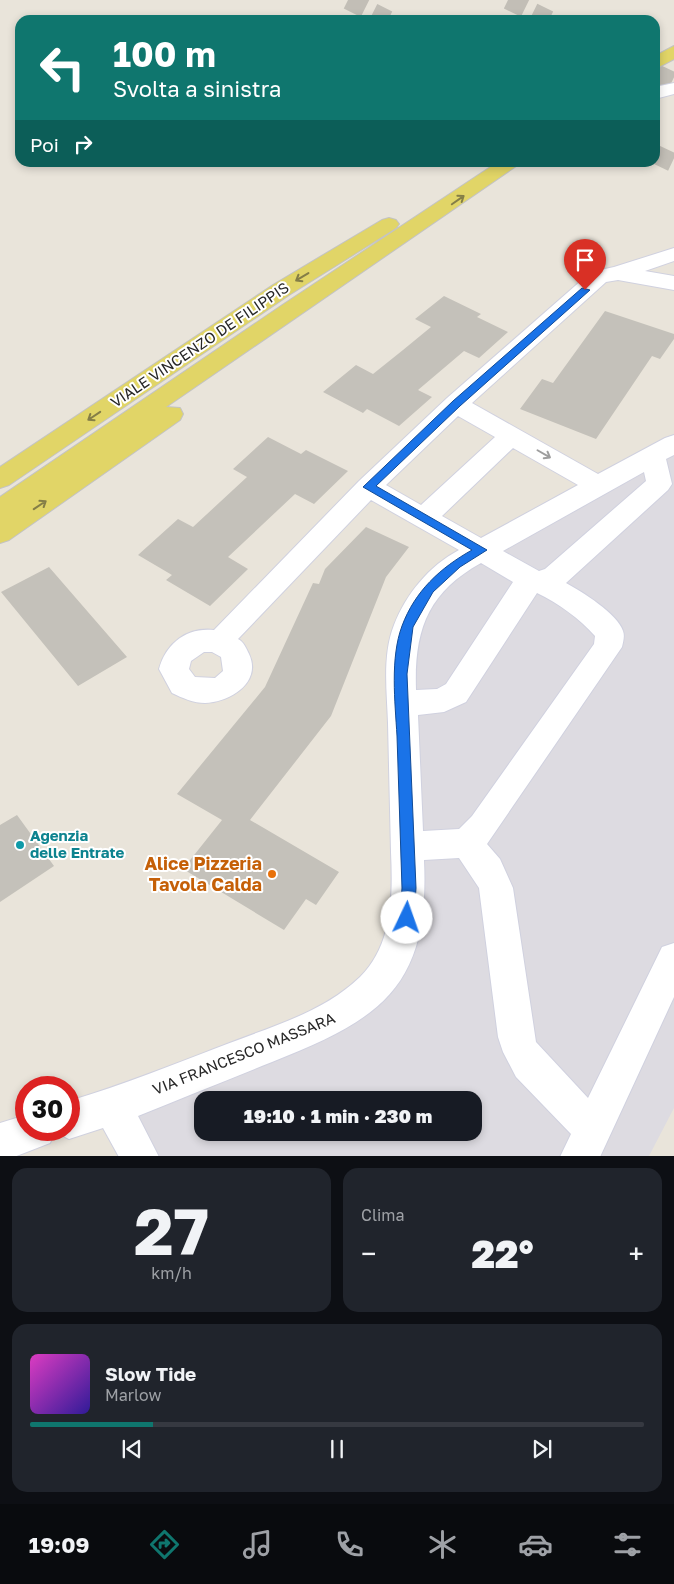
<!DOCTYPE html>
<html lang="it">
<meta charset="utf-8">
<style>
:root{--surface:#171b24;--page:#20242c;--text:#f1f3f6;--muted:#9ea1a6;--line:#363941;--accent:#0f766e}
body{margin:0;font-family:"Golos Text",sans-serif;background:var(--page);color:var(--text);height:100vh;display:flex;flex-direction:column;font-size:19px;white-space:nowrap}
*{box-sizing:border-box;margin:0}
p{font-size:16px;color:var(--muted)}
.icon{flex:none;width:28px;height:28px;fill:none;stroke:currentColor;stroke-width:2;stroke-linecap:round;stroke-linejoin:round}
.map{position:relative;height:1156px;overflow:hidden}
.drawer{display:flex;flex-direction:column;gap:12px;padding:12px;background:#0d0f14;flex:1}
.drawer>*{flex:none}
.banner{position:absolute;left:15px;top:15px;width:645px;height:152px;border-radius:15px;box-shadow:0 2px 8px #0003;background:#0f766e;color:#fff;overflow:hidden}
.speed{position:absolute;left:15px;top:1076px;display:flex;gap:10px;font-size:25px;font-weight:700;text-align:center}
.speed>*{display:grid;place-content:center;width:65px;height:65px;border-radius:50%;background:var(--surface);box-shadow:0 2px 8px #0003;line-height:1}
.speed .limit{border:8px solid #d22;background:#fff;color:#111}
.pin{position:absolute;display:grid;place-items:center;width:42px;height:42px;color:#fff;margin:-51px -21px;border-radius:50% 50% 50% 0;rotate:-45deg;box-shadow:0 0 5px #0007}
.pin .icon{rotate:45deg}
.me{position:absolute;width:55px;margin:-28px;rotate:3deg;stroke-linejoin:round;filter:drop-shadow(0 0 4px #0008)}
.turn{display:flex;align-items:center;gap:18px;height:105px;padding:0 15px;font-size:22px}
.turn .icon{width:65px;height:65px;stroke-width:2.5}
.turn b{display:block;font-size:35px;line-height:42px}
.then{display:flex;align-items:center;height:48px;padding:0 15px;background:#0003;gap:10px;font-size:19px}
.big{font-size:38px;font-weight:800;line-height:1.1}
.drawer .card{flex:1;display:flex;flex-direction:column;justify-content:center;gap:8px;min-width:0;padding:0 18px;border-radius:15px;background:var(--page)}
.drawer .dial{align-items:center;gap:0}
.dial b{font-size:65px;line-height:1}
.song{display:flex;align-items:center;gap:15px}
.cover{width:60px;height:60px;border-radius:8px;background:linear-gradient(135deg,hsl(310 70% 55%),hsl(250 70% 35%))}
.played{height:5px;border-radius:2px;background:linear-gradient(90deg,var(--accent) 20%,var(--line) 20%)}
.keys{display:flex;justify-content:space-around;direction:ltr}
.heat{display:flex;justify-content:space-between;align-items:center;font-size:28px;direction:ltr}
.drawer .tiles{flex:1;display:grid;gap:12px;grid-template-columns:1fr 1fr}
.card:last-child{grid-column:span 2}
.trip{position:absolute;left:194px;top:1091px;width:288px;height:50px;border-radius:15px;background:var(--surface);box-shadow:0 2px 8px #0003;font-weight:800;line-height:50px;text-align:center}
.tabs{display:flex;height:80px;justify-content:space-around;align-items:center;background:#090b0e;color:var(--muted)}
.tabs .icon{width:35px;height:35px}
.tabs .active{color:var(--accent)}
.tabs b{font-size:22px;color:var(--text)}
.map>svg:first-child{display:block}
</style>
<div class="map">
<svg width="674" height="1157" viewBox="0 0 674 1157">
<rect width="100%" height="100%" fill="#e9e4da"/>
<!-- industrial -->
<path fill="#dddbe1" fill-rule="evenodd" d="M674,441V1108L649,1156H123L97,1108L315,1021L396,946L397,703L424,588ZM202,1100H472V1132H202Z"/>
<!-- building -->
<path fill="#c4c1ba" d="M444,296L481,314L477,317L508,332L479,358L464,351L418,390L432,397L399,426L367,409L363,413L323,392L356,365L373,374L403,350L431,327L415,319Z
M605,311L674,334V339L660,359L652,356L596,439L520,409L542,379L553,383Z
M268,437L301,454L306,450L348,471L314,504L295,494L228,557L248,569L210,606L166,580L172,575L138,555L178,519L193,527L247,477L233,469Z
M366,527L409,547L386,577L331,716L250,820L339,872L316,905L306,899L284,930L183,869L222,820L177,794L265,687L313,583L319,584L325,569Z
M49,567L127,657L78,686L1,592Z
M17,815L54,866L0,902V825Z"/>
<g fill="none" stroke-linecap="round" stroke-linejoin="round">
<!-- highway-tunnel -->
<path stroke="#c2beb6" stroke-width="19" stroke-dasharray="19 9" stroke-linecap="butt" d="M348,0L388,20
M508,0L549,20
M655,73L674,82
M655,154L674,163"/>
<!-- minor casing -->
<g stroke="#d0d1df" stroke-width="2">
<path id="minor" d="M674,83V94L655,99V87Z
M674,248V261L645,271L674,276V290L618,280L606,282L472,403L598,474L665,438L674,435V455L666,459L672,484L668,490L566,583C581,591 618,614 623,631C625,636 623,642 622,647L487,844L500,859L513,888L536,1042L588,1098L662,947L674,943V997L600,1157H560L571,1134L516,1077L503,1052L498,1037L479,888L459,858L424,860C430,987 381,1019 272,1062C227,1080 182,1098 138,1116L159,1157H119L103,1128L69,1139L55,1132L50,1143L14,1157H0V1123L26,1115V1130H69V1101C123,1085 175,1064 227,1044C273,1026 324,1012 360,977C393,944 393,896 391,852C390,809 389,766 388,723C387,692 382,655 394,625C406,594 429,566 459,550L371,500L238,639C244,642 246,648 249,654C262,682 231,702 205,703C194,703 182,698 172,693L159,669C166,643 187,627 214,630L359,481L447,398L591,272L614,267ZM458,416L495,437L421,505L386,485ZM513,448L578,485L481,538L442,516ZM644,472L646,481L545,569L539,571L503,551ZM481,563L513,582L446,684L437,689L416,690C414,631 427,593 481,563ZM537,593C558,603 580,619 595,636L594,644L472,816L459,829L423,831L418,715L444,712L466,702ZM204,652H212L221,657L223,671L215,678L195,677L189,669L191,661Z"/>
</g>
<!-- major casing -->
<g stroke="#c3c3c3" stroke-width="2">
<path id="major" d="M674,46V59L655,69V56Z
M498,162H522L166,407L180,408L183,414L180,420L9,540L0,543V497L281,306Z
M389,218L396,220L399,224L396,228L289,295L9,485L0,488V467L273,285L382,220Z"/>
</g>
<!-- minor -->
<use href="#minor" fill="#fff" fill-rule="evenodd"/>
<!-- major -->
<use href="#major" fill="#e1d567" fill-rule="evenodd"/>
</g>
<!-- one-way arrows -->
<defs><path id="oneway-shaft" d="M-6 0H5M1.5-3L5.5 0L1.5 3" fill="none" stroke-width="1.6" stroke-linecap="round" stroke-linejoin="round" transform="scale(1.25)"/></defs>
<g stroke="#847e47">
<use href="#oneway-shaft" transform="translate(458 200) rotate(-35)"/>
<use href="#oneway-shaft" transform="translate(302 277) rotate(149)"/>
<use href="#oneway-shaft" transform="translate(94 416) rotate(146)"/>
<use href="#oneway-shaft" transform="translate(40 505) rotate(-34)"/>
</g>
<use stroke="#9e9e9e" href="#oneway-shaft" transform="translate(544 454) rotate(30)"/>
<!-- route -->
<path fill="#1a73e8" stroke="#114b97" d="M582,288L590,290L460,406L376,486L487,550L460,567L433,592L413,627L407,674L416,888L414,918L412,923L407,925L402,923L400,918L402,888C400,837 399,787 397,736C395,702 390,658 402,626C415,591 440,568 472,550L363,487L453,401Z"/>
<!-- markers -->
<circle fill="#0f9aa8" stroke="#fff" stroke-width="2" cx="20" cy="845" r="5"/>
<circle fill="#e8710a" stroke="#fff" stroke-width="2" cx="272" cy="874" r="5"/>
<g text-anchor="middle" stroke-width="4" stroke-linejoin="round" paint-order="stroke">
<!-- street labels -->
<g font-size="15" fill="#272727" stroke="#fff">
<text transform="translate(200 345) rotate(-34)" y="5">VIALE VINCENZO DE FILIPPIS</text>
<text transform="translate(244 1054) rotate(-22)" y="5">VIA FRANCESCO MASSARA</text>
</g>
<!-- culture labels -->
<g font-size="15" font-weight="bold" fill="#0d838f" stroke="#fff" text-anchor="start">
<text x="30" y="841">Agenzia<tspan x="30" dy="17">delle Entrate</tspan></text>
</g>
<!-- near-food labels -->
<g font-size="18" font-weight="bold" fill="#c56008" stroke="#fff" text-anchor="end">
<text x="262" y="870">Alice Pizzeria<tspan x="262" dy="21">Tavola Calda</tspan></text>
</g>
</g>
</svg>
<div class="speed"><div class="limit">30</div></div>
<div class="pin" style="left:585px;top:290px;background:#d93025"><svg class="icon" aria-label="arrive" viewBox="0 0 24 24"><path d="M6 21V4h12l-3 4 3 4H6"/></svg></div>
<svg class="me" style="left:407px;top:918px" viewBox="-20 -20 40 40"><circle r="19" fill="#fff"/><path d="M0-13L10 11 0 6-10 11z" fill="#1a73e8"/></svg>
<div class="trip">19:10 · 1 min · 230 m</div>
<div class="banner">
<div class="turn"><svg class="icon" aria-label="left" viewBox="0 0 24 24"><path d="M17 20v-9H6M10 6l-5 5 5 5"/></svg><div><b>100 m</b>Svolta a sinistra</div></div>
<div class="then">Poi<svg class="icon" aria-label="right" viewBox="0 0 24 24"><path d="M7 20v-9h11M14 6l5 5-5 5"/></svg></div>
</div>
</div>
<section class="drawer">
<div class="tiles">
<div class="card dial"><b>27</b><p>km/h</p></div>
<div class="card"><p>Clima</p>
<div class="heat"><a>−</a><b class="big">22°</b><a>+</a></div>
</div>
<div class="card">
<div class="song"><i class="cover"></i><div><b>Slow Tide</b><p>Marlow</p></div></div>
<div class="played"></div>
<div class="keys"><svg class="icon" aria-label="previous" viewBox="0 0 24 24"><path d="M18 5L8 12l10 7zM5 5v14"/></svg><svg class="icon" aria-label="pause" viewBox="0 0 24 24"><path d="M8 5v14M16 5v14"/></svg><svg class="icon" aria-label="next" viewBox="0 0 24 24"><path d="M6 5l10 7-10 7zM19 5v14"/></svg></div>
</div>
</div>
</section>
<nav class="tabs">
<b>19:09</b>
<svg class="icon active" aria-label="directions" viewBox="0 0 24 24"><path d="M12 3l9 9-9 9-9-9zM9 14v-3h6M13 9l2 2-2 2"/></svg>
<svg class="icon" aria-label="music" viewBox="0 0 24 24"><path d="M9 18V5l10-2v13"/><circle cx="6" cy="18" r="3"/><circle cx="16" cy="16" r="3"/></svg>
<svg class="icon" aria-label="phone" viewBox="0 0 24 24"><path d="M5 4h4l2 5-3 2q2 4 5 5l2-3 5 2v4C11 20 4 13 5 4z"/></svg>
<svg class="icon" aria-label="climate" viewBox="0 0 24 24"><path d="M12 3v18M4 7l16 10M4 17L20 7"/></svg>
<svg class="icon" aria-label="car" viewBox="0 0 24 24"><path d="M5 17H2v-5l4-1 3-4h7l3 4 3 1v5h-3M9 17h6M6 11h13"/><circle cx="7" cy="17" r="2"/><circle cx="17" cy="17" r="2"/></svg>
<svg class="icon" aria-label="filters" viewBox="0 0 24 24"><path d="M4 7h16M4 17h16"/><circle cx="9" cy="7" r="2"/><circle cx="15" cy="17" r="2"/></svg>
</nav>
